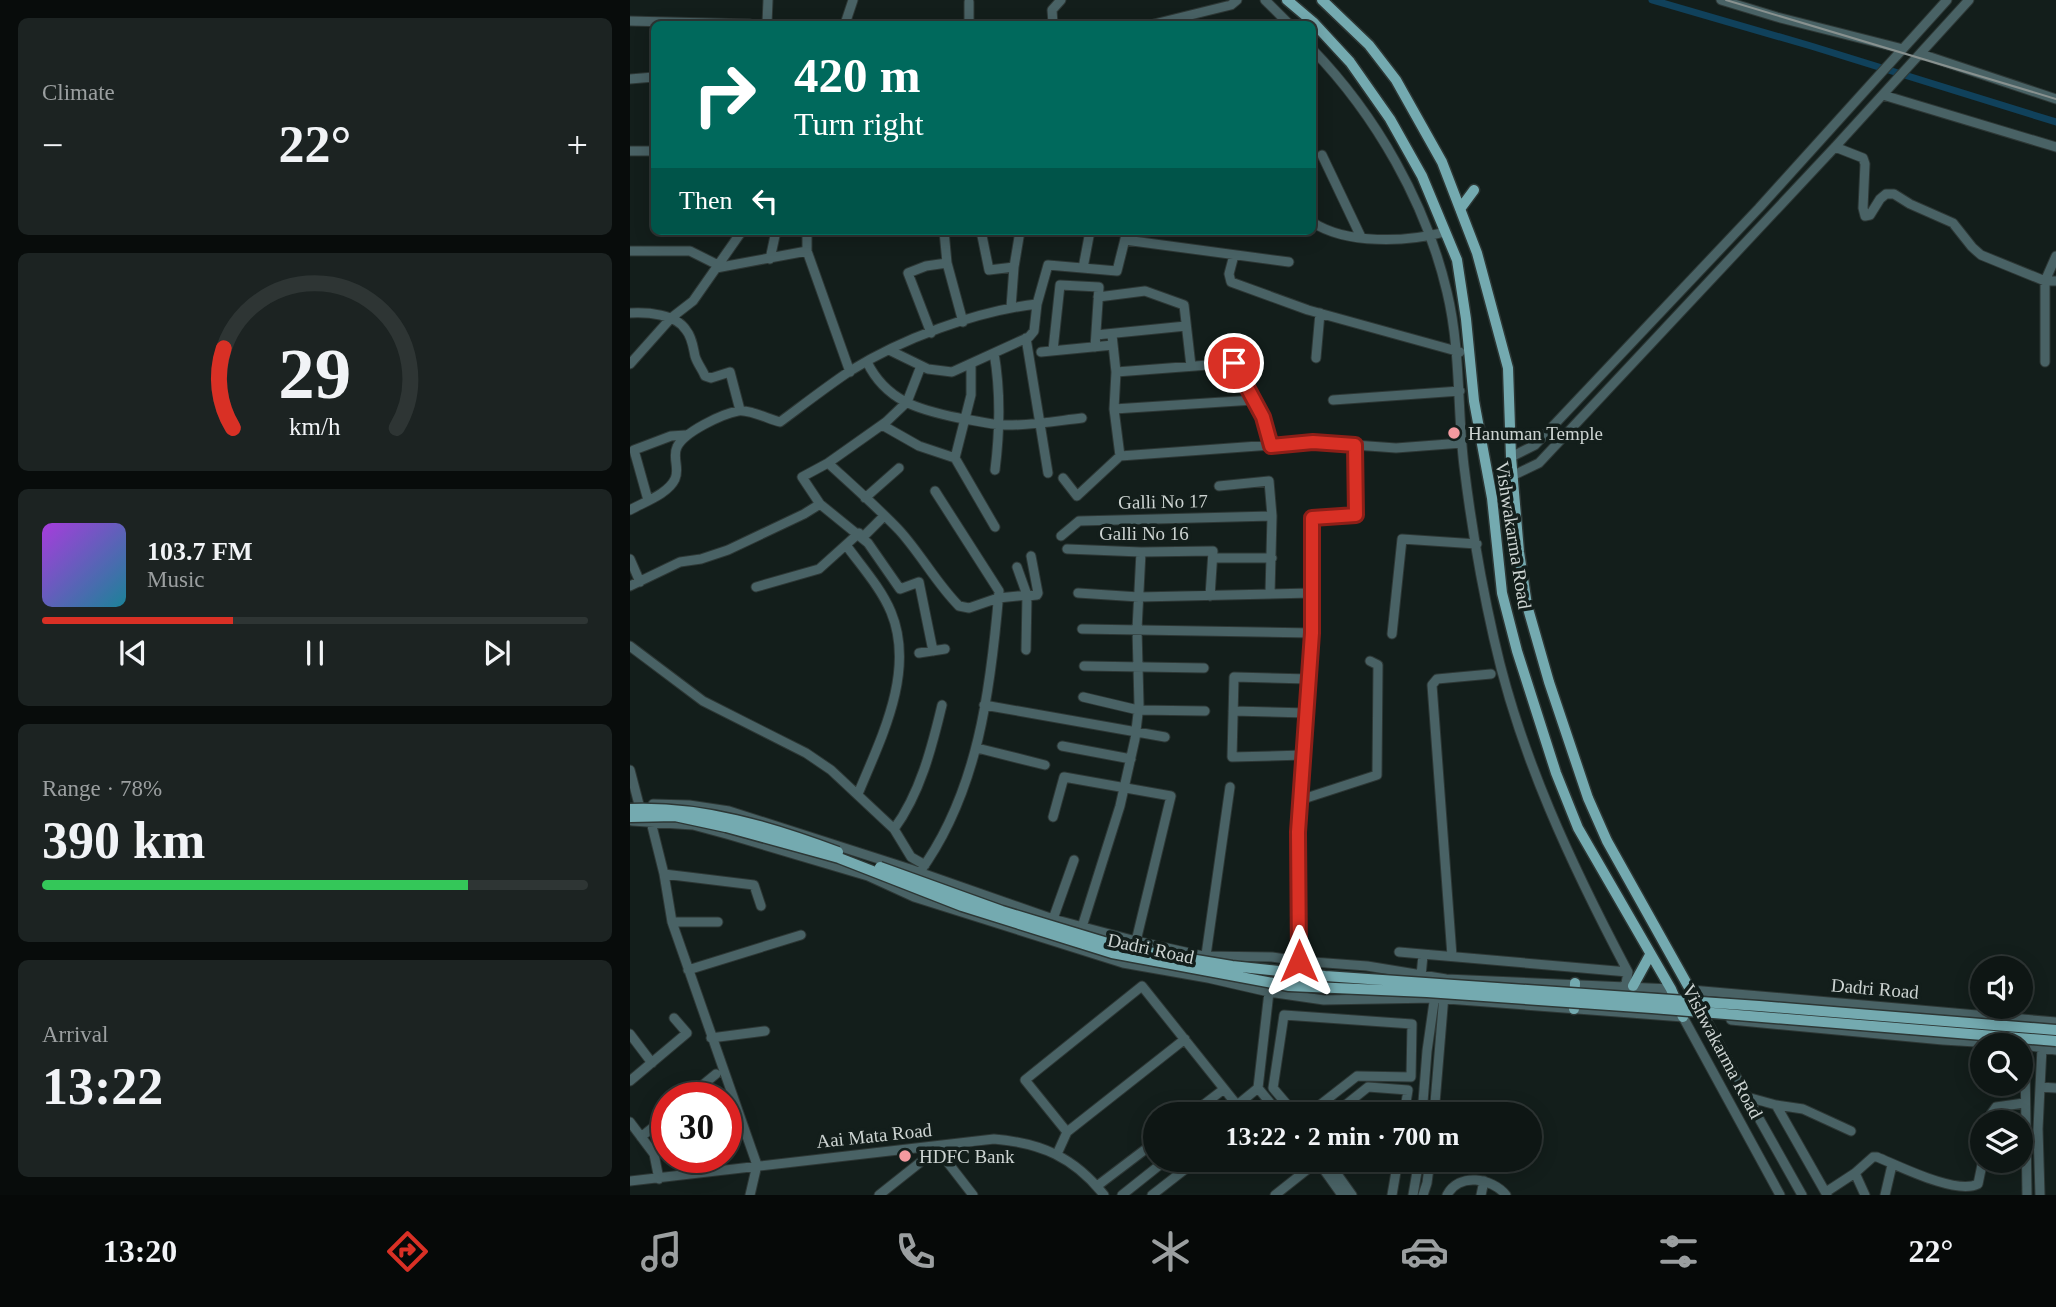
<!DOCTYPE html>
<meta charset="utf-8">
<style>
:root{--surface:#0e1614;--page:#1c2322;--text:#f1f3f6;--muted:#9b9fa0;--line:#2e3534;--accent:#d93025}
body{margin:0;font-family:"Times New Roman",serif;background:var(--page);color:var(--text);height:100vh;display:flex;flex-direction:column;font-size:26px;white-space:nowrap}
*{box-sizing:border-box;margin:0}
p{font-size:23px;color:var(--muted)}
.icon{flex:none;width:38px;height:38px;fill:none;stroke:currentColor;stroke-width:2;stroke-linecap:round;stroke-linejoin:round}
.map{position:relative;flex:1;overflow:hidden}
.drawer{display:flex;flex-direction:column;gap:18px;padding:18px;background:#080c0b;width:630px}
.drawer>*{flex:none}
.guide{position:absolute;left:21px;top:21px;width:665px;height:214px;border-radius:10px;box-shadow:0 4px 18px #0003,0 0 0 2px var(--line);background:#00695c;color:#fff;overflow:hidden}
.buttons{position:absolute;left:1340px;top:956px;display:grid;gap:14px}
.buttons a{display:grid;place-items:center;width:63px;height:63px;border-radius:50%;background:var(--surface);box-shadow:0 4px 18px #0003,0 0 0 2px var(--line);font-size:35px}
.speed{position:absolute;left:21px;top:1082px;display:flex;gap:14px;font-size:35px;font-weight:700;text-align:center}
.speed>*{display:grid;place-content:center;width:91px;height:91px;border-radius:50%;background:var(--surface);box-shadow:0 4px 18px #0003,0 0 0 2px var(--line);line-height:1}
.speed .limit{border:10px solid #d22;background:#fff;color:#111}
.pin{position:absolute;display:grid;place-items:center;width:60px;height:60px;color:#fff;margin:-30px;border:4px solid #fff;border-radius:50%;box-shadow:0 2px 7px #0007}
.me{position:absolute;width:77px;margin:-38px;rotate:0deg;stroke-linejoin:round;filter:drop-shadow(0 0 5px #0008)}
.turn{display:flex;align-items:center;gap:24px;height:147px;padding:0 28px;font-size:32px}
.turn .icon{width:91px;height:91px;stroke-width:2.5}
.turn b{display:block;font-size:49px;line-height:60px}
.then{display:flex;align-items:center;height:66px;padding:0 28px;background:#0003;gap:14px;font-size:26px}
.big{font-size:52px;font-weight:700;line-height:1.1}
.drawer .card{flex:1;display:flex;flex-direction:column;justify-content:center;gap:10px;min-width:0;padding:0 24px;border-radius:10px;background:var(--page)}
.drawer .dial{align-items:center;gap:0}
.dial svg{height:182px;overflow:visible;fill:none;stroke:var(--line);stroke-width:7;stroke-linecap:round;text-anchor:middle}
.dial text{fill:var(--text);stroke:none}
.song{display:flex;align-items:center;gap:21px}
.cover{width:84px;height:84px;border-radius:10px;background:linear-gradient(135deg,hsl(280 70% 55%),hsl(190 70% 35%))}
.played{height:7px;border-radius:4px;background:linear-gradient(90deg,var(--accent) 35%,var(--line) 35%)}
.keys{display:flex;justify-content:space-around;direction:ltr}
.heat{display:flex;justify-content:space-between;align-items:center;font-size:38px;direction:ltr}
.charge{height:10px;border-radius:5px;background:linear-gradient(90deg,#34c759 78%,var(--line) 0)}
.trip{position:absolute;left:513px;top:1102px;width:399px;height:70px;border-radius:35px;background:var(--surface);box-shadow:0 4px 18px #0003,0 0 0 2px var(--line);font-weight:700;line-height:70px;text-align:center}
.tab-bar{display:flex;height:112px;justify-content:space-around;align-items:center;background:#060908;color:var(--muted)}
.tab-bar .icon{width:49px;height:49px}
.tab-bar .active{color:var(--accent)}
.tab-bar b{font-size:32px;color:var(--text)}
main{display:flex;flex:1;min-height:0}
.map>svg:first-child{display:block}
</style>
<main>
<section class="drawer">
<div class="card"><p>Climate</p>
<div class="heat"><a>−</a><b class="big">22°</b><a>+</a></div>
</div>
<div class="card dial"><svg viewBox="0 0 100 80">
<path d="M14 69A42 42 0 1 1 86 69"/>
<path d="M14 69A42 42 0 0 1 10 34" stroke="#d93025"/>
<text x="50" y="56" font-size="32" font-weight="700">29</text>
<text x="50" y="72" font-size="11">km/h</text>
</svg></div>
<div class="card">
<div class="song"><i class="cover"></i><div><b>103.7 FM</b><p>Music</p></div></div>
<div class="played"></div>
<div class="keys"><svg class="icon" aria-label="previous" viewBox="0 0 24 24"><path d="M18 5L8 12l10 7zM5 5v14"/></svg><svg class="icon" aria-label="pause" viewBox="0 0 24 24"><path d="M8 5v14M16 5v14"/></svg><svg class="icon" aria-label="next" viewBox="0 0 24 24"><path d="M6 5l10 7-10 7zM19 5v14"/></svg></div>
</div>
<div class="card"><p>Range · 78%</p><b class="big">390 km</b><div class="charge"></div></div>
<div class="card"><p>Arrival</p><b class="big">13:22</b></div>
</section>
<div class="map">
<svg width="1426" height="1195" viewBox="0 0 1426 1195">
<rect width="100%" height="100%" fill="#131e1b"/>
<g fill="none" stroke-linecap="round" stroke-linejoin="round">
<!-- canal -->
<path stroke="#10415b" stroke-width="7" d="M1022,0L1181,46L1426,122"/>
<!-- minor casing -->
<g stroke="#2d3735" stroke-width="11">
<path id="minor" d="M635,0L659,24
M1091,0L1147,17L1273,49
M0,21L120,24
M137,24L138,0
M215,24L223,0
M339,24V2
M423,24L422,10L431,0
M524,24L601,5L607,0
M682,49C746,115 796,203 817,292C831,350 827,408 834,466C841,523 851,582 864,639C890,756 942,866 998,972L995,989
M1291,54L1426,99
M0,79L24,77
M1253,95L1426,147
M1205,147L1233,158L1235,164L1233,208L1235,216L1240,215L1250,199L1256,194H1264L1280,204L1323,223L1342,247L1351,255L1415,281H1426
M0,151H24
M692,155L731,237
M682,222C717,245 777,242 815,232
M177,231V251
M314,231L317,263
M351,231L359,270L384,267
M495,240L659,262
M0,251H60L88,265
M604,255L599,274L601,282L678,310L830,352
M140,259L146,231
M86,268L177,251L220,372
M453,268L460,231
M468,297L515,291L554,305L561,366
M381,307L384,267L390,231
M0,313C17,312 46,314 56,330C62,337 63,347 65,356C67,363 72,369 75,376L81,378L100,372L110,410
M301,333L278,273L296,266L317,263L333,322
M466,335L556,326
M482,335L486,372L484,409L490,456
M396,338L418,473
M259,350L298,369L322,372L399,337L404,331L407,304
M423,350L430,285L469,287L465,347
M411,352L483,345
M364,353C371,393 370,430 365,470
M686,358L690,313
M237,362C256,401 289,410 329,418C343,420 358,424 372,425C399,426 426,421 452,418
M1415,362V281L1426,256
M0,364L41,318L63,301L112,231
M341,364V395L325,458L365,527
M486,372L605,363L633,417L641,446
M703,400L830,391
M484,409L624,400
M252,425L289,446L325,458
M881,457L905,445L1129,208L1317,0
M198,463C222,485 247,507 269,530C291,554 306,583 329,606L339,608L368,598L397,595
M882,476L909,463L1205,147L1339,0
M433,478L447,496L490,456L683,442L766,448L832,443
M589,486L639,481L642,516L640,593
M235,498L269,468
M18,500L4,450L41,436L56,435
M190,504L172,477L198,463L256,422L277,402L291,366
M0,510C14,502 38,494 45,479C50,469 42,457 47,447C54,432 92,414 108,411C119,409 138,419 150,422C173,405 196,387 220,371C271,339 346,311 407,304L418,265L487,271L497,231
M431,536L449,521L642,516
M233,537L254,516
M216,545C232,567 251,588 261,612C286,672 250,740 228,794
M437,549L511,552L583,551L580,596
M583,558H642
M0,559L10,582
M387,567L397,595L396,650
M0,586L50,562L71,559L98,550L174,514L190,504L238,543L270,589L289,582L303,651
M126,587L189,569L229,533
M448,593L509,597L681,593
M397,596L407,595L408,593L401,556
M452,629L682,633
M762,634L772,539L847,544
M0,646L73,701L176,753L201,770L264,829L281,857L295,865
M289,653L315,649
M454,666L574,668
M453,697L508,710L575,711
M354,705L535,737
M603,711L677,713
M432,746L501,759
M347,748L415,765
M674,755L602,757L604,677L679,679
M0,770L12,816
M670,800L747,775L748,665L740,661
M23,804L59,805L99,811L280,869L423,919L506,941L573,956L642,957L669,961L737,966L816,979L1041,989
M423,817L434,777L541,796L506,941
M2,821L63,825L100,835L238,876L284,897L493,963L578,978L639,992L694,1000L804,998L1053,1017L1150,1195
M21,822L34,874L42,922L127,1165L120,1195
M264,829C290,794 302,747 312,705
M289,873C348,793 361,688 369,591L305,491
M34,874L124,885L131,906
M423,919L444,860
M42,922H88
M451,930L490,806L505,739L509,705L507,629L511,552
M769,952L998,972
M576,955L600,787
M822,956L802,685L807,679L861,674
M58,970L171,935
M791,976L793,955
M1061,990L1426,1022
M664,993L669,961L670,800L682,633V518L726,515L725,445
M1075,1017L1117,1097L1172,1195
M1101,1020L1313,1040L1395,1045L1426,1050
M0,1034L22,1063
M81,1038L135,1031
M1395,1060L1397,1195
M0,1081L57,1033L44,1018
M1410,1087L1412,1048
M628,1088L650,1115
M58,1097L86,1074
M1117,1097L1146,1105L1197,1195
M1146,1105L1173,1109L1221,1131
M560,1115L594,1089
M595,1115L628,1088L639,992
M625,1115L640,1103
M666,1115L643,1088L654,1015L782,1024L781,1077L727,1076L677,1115
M703,1115L738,1087L778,1090L774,1115
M792,1115L797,1051L805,995
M804,1115L814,995
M0,1122L24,1154L29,1179
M1360,1122L1361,1114L1366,1107L1394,1103
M437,1132L395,1080L512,986L607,1105
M11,1137L37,1116
M305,1146L343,1195
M427,1154L437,1132L555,1039
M687,1160L712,1195
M697,1160L722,1195
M1225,1173L1235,1195
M0,1181L364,1139C411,1143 444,1157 474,1195
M467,1186L525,1142
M1196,1192L1225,1173L1243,1157H1247C1269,1166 1326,1195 1348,1184L1353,1160
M249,1195L307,1149
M492,1195L536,1160
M522,1195L567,1160
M645,1195L688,1161
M762,1195L768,1160
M783,1195L789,1160
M793,1195L797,1183L800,1160
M817,1195C829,1172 862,1178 876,1195
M851,1195L854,1181
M1255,1195L1262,1165
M1410,1195L1408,1129L1410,1087L1426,1088"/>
</g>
<!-- major casing -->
<g stroke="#2d3735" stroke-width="13">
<path id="major" d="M657,0L683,22L720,62L760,119L792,176L827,260L836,319L844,401L862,498L872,593L887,651L926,773L948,828L1041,989L1053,1017
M692,0L739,45L766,80L812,162L847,253L878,368L881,457L889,552L897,605L919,682L958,798L977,841L1071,1009
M830,209L844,190
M1003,986L1020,955
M944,1009L945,983"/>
</g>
<!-- minor -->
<use href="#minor" stroke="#496265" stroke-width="9"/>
<!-- major -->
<use href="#major" stroke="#74aab0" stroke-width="10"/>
<!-- rail -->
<path stroke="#88918f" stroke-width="2" d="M1096,0L1426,99"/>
<!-- major-bridge casing -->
<g stroke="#2d3735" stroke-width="13" stroke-linecap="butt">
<path id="major-bridge" d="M0,809C72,806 141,827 208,852
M0,817L45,816L96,827L209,858L332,906L482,953L659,986L797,992L1022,1008L1426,1041
M250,867L372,911L494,948L602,966L695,976L1129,1006L1426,1030"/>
</g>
<!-- major-bridge -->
<use href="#major-bridge" stroke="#74aab0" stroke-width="10"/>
</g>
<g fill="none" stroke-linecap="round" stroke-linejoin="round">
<!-- route casing -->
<g stroke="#8d1f18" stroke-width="18">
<path id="route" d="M604,363L633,417L641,446L683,442L725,445L726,515L682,518V633L668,832L669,961"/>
</g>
<!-- route -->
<use href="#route" stroke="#d93025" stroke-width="12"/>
</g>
<!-- markers -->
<g fill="#f49aa0" stroke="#131e1b" stroke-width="2.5">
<circle cx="824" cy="433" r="7"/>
<circle cx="275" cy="1156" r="7"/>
</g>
<g text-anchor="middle" stroke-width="7" stroke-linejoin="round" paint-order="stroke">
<!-- poi labels -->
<g font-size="19" fill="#cdd4d2" stroke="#131e1b" text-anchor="start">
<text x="838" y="440">Hanuman Temple</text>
<text x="289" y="1163">HDFC Bank</text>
</g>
<!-- street labels -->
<g font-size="19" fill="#cdd4d2" stroke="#131e1b">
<text transform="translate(533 501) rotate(-1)" y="7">Galli No 17</text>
<text x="514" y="540">Galli No 16</text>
<text transform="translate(884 535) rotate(81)" y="7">Vishwakarma Road</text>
<text transform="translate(521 948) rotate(12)" y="7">Dadri Road</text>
<text transform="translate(1245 988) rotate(5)" y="7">Dadri Road</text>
<text transform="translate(1093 1051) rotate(62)" y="7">Vishwakarma Road</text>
<text transform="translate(244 1135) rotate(-6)" y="7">Aai Mata Road</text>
</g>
</g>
</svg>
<div class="buttons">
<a><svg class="icon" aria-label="sound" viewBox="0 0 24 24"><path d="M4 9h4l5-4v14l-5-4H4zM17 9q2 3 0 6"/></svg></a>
<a><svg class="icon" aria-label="search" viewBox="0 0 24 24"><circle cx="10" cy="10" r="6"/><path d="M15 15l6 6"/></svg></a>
<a><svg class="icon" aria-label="layers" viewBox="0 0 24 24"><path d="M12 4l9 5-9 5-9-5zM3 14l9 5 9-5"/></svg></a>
</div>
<div class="speed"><div class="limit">30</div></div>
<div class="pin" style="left:604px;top:363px;background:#d93025"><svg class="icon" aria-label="arrive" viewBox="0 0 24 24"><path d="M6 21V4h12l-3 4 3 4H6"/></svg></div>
<svg class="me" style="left:669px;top:961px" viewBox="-20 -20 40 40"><path d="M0-17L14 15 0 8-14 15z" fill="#d93025" stroke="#fff" stroke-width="4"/></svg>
<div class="trip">13:22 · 2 min · 700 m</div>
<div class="guide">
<div class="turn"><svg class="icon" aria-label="right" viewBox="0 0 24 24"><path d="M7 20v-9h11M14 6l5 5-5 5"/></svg><div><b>420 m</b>Turn right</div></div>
<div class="then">Then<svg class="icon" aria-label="left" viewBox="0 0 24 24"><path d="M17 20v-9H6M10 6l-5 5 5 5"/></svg></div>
</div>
</div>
</main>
<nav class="tab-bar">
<b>13:20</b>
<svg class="icon active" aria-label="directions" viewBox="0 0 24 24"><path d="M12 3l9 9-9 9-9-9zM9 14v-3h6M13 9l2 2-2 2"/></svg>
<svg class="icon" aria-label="music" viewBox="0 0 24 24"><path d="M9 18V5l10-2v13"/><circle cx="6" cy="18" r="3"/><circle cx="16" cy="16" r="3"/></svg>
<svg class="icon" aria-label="phone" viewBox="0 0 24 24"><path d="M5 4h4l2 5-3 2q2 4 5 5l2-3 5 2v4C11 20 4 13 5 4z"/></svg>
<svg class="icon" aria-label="climate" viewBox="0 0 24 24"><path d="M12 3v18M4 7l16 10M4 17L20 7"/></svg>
<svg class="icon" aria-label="car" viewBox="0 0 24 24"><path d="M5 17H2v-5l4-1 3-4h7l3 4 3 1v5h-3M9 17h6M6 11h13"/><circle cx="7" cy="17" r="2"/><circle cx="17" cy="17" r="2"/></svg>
<svg class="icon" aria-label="filters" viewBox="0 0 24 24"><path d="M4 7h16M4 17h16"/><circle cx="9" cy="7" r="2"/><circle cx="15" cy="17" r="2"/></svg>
<b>22°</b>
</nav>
